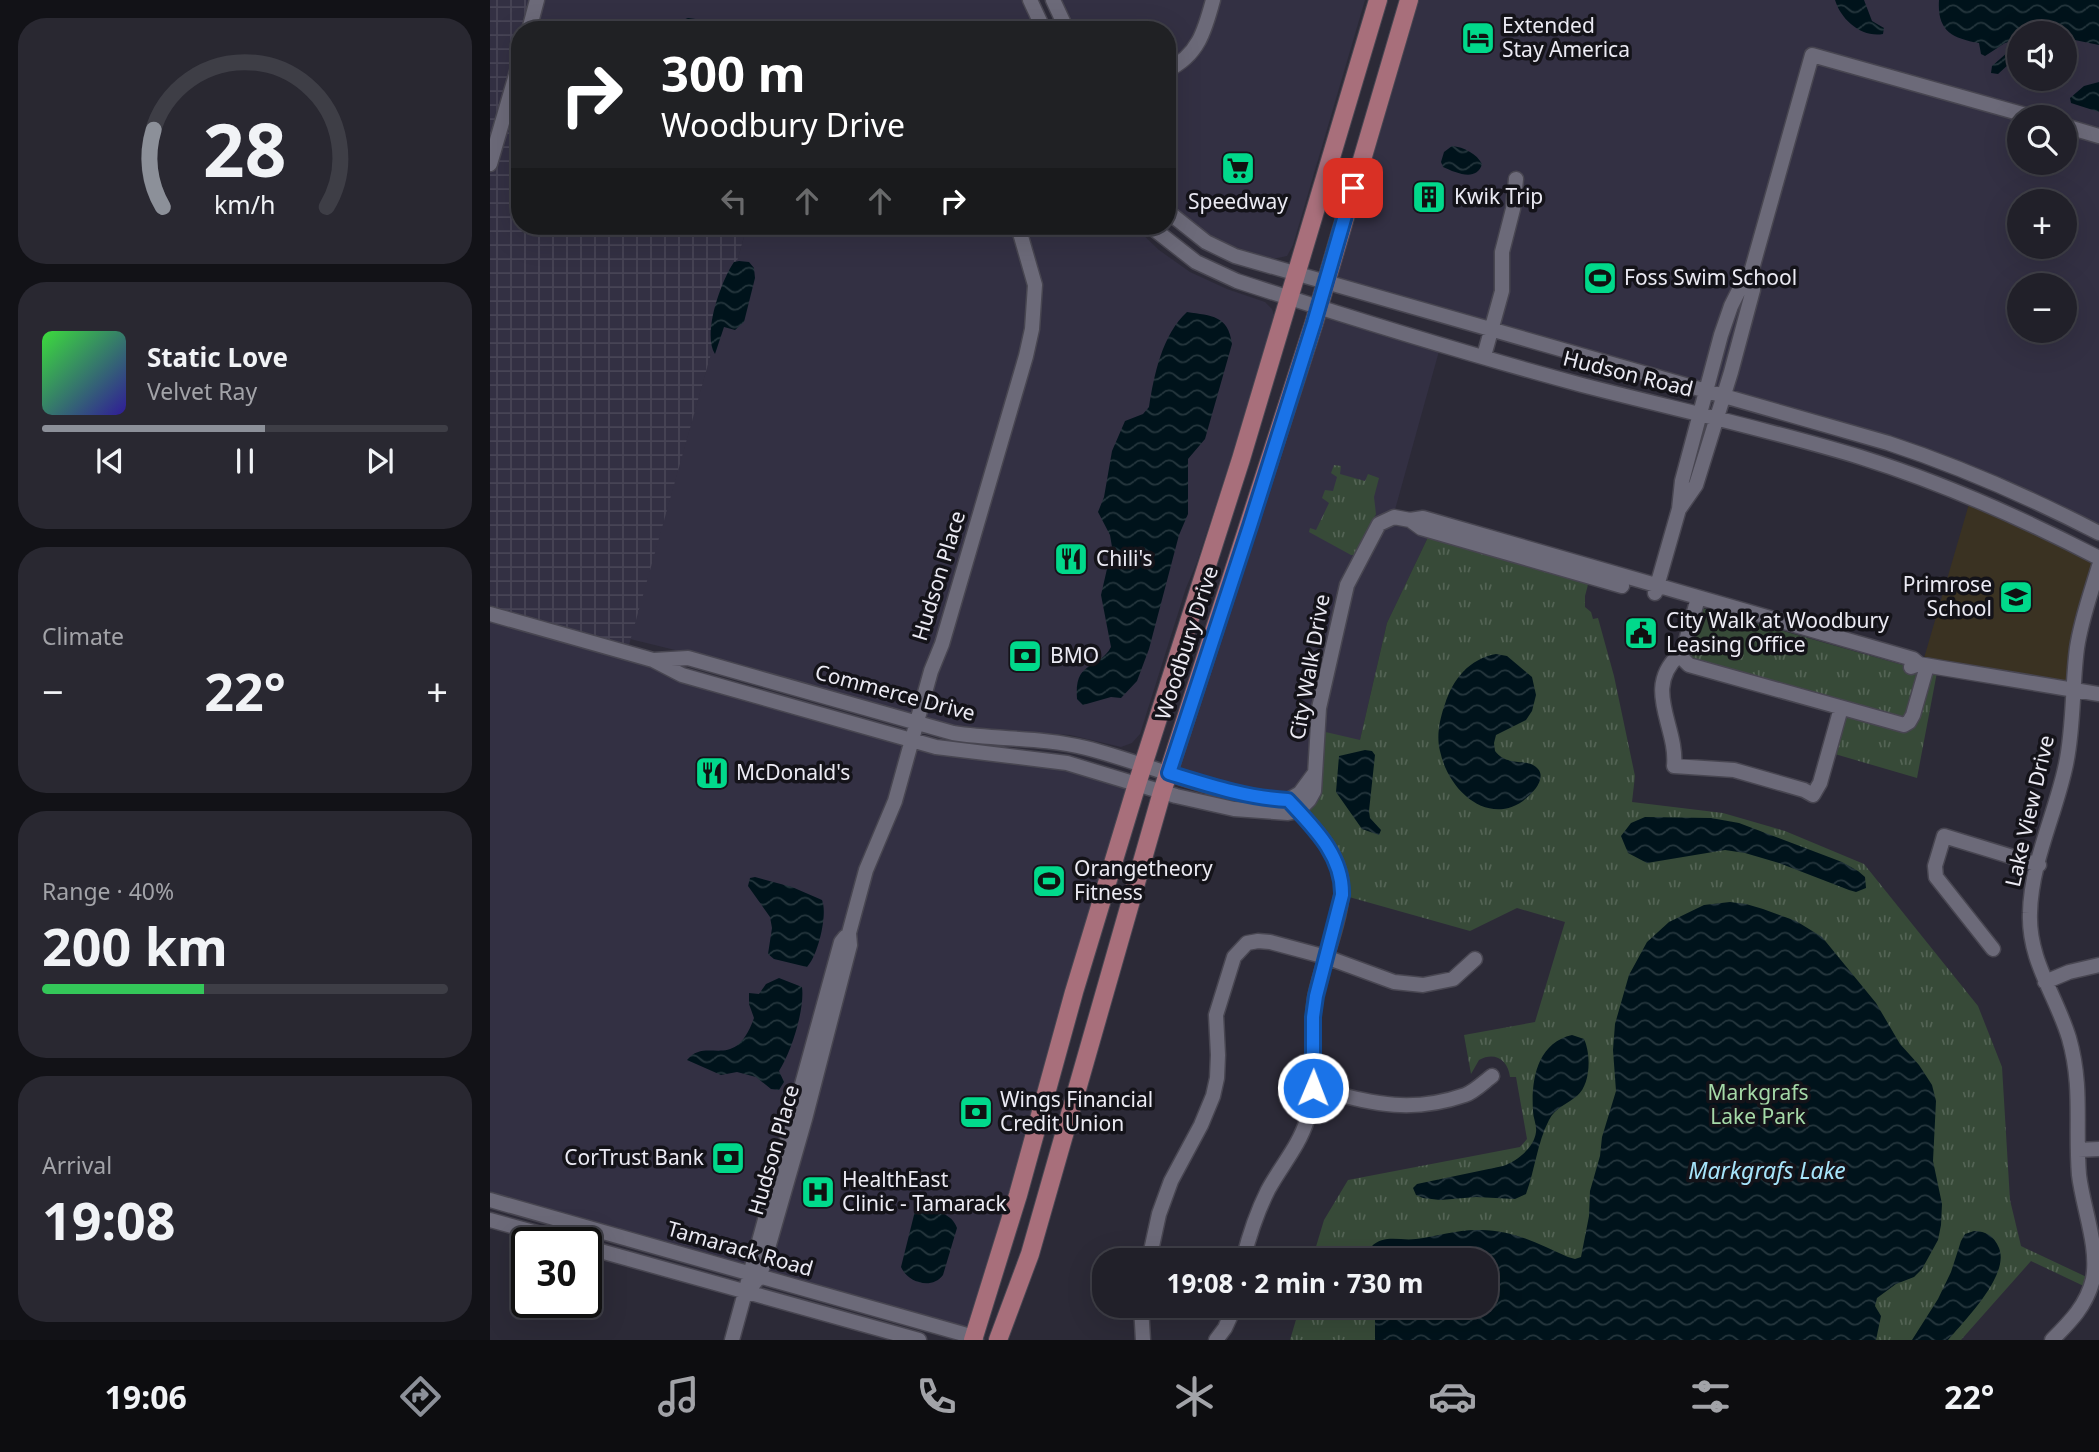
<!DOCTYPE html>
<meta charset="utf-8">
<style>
:root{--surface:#212029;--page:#292831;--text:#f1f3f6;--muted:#a2a3a8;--line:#3e3e46;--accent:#8c9099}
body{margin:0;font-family:"Noto Sans",sans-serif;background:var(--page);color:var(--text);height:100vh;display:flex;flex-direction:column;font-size:26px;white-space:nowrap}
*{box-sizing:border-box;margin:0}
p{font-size:23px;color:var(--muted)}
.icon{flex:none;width:38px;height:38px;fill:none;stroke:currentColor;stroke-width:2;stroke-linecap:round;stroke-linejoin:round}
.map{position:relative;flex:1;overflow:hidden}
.side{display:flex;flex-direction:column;gap:18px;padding:18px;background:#121217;width:490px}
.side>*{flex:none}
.top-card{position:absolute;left:21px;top:21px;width:665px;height:214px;border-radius:28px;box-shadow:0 7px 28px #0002,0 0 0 2px var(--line);background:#202124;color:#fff;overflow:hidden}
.fabs{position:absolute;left:1517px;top:21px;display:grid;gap:14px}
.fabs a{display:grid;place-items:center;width:70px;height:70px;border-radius:50%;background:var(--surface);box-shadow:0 7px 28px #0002,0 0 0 2px var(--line);font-size:35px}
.speed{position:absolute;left:21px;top:1227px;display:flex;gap:14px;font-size:35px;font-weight:700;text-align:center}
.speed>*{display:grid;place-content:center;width:91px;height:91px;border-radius:50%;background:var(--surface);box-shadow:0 7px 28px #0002,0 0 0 2px var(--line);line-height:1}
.speed .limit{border:4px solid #111;border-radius:10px;background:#fff;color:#111}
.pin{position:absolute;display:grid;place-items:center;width:60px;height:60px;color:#fff;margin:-30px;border-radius:14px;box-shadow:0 4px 10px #0006}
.me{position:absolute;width:77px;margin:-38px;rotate:1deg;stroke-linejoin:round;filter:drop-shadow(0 0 5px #0008)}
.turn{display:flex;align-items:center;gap:24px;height:147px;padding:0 35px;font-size:32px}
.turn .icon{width:91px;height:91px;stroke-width:2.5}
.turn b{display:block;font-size:49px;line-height:60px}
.lanes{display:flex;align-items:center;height:66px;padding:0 35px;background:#0003;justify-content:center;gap:35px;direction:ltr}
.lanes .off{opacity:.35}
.big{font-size:52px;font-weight:700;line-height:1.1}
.side .widget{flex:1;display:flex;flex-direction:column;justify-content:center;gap:10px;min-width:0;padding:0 24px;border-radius:28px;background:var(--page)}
.side .dial{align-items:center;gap:0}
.dial svg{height:182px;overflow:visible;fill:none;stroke:var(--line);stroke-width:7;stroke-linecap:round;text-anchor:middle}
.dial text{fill:var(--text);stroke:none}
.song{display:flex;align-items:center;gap:21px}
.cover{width:84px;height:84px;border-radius:10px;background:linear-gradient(135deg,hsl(120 70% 55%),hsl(250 70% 35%))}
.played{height:7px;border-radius:4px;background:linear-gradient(90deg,var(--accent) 55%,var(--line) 55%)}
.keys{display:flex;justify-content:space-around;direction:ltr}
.heat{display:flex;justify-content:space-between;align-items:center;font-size:38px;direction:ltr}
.charge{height:10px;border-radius:5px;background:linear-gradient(90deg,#34c759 40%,var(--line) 0)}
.trip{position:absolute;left:602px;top:1248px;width:406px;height:70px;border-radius:28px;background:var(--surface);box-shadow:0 7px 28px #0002,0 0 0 2px var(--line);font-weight:700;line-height:70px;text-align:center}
.tabs{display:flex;height:112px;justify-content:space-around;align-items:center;background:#0d0d10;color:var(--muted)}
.tabs .icon{width:49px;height:49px}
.tabs .current{color:var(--accent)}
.tabs b{font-size:32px;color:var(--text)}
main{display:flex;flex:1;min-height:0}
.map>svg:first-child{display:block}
</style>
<main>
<section class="side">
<div class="widget dial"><svg viewBox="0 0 100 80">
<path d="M14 69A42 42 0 1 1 86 69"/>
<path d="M14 69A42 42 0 0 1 10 35" stroke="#8c9099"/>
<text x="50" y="56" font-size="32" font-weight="700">28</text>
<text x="50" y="72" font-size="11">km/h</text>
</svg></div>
<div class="widget">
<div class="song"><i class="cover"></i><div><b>Static Love</b><p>Velvet Ray</p></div></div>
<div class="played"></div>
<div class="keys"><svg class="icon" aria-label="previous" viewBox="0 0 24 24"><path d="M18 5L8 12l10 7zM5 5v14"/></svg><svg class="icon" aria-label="pause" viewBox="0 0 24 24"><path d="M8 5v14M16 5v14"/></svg><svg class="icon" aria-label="next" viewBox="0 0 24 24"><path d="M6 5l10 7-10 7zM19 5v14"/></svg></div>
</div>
<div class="widget"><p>Climate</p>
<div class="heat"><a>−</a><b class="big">22°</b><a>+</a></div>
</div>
<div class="widget"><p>Range · 40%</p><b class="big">200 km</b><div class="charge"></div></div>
<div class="widget"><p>Arrival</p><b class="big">19:08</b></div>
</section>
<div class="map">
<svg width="1609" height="1340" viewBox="0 0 1609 1340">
<defs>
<pattern id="industrial-grid" width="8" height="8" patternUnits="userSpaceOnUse" patternTransform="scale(1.75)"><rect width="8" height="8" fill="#333043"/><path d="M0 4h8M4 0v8" fill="none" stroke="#474455"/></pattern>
<pattern id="park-tufts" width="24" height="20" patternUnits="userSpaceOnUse" patternTransform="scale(1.75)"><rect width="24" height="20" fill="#374a38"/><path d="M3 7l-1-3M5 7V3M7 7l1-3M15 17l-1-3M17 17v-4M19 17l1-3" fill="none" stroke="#546455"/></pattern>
<pattern id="water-waves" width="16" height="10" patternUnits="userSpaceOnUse" patternTransform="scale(1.75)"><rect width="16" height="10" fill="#00131b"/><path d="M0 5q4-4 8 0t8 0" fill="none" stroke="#25363d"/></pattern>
</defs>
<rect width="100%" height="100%" fill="#2c2a37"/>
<!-- built -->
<path fill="#333043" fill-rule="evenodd" d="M54,0H534L547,30H78L47,21Z
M570,0H875L803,245L797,256L783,259L736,244L714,232L677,202V30H584Z
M919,0H1609V533L1459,465L836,283ZM1530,33H1575V79H1530ZM1530,117H1575V163H1530ZM1530,201H1575V247H1530ZM1530,285H1575V331H1530Z
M257,226H644L669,250L700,272L737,289L775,302L782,309L784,315L782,326L742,455L707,562L696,588L650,734L642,743L631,747L580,735L485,729L459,725L234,662L140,639Z
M828,308L951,344L903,517L941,531L897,623L870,740L824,774L803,797L679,773Z
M0,614L446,747L532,756L647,784L484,1337L424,1312L292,1277L273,1266L240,1261L0,1193Z"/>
<!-- industrial -->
<path fill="url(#industrial-grid)" d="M0,0H47L42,19L78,30H30V226H257L137,652L0,614Z"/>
<!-- education -->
<path fill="#3a3222" d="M1481,497L1609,558L1583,690L1432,665Z"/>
<!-- park -->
<path fill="url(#park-tufts)" d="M844,465L851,466L850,474L875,481L878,474L889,478L884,497L886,514L866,555H861L819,532L820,528L826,530L839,503L832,498L835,490L843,491L847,477L841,473Z
M941,531L1100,577L1095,596V607L1101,612L1103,619L1108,618L1124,676L1145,776L1142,802L1233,813L1295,831L1374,864L1488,1006L1512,1067L1520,1200L1531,1246L1603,1280L1600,1289L1541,1261L1471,1340H800L810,1306H996V1260H822L834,1220L858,1180L1030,1147L1037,1139L1026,1077H1020C1018,1060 1005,1051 989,1060L981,1074L974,1035L1045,1022L1075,922L1027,908L980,931L852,895L850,871L808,811L819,800L827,730L870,740L897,623Z
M1205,606L1420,667H1448L1427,778L1338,752L1351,708L1199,665L1191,653Z"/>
<!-- water -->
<path fill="url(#water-waves)" d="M1345,0H1374L1382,21L1394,28L1393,34C1372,38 1351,20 1345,0Z
M1449,0H1609V45L1575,38V33H1530L1529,39L1515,43L1495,56L1491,54L1489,43C1461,38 1447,30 1449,0Z
M198,18L213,20L249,30H185L190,21Z
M1526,45L1529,46V55L1508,74L1501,73L1502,66Z
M1609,82V112L1581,103L1580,98L1594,86Z
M962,146C974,147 987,154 992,164C987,182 966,173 953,167L951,162L954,152Z
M249,261L259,262L264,268L265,278L254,322L245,330L234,327L225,354C212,334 231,281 244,262Z
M697,312C722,316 738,315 742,344L715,439L698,459V514L689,535L659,649L647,681L631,698L621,697L593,705L587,699C584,659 608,671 621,647L611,595L622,547L620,535L608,512L614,497L622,451L635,421L653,414L659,407C664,375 672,335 697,312Z
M1006,654L1017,656L1042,677L1046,695L1042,711L1036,720L1006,735L1004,743L1005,751C1018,768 1038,757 1048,769C1053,774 1050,783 1046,788C1010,834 960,798 950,751C946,736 950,718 955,704C963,679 979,659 1006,654Z
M875,750L882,751L885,755L879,811L880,818L891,830L889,835L872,829L846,792L849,756Z
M1155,817L1221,818L1249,823L1352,862L1368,871L1375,877L1376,888L1366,892L1359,890L1289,863L1255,853L1235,850L1157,863L1138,853L1131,836L1141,823Z
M265,877L302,887L332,900C338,914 328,956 317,967L284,959L278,954L282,928L280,917L258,886L260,878Z
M1240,902L1256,904L1273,909L1306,921L1332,937L1386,1003L1410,1044L1429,1065L1442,1085L1446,1101L1443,1161L1452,1204L1451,1225L1448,1240L1432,1269L1424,1277L1406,1284L1387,1298L1385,1306L1391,1316L1386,1340H885V1306H996V1260H881V1247C894,1234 909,1241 926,1239C948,1236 969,1229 991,1230C1023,1230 1049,1244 1078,1257L1085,1259L1091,1257L1099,1216L1100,1191L1110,1156L1112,1137L1126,1091L1123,1050L1125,1024L1139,975L1157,942L1179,922L1214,905Z
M289,978L312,987C315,1009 301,1053 289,1071L294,1082L289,1090L281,1089L266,1077L247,1072L231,1075L197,1060C217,1035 244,1074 264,1018L259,1004V993L269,994L276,984Z
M1082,1035L1094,1039C1101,1054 1101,1084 1087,1096C1077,1104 1065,1108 1059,1120C1047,1143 1045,1170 1036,1194L1025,1199L986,1197L950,1200L933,1198L926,1195L923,1188L927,1184L1013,1166C1027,1161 1044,1148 1046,1132C1047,1125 1043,1118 1043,1111C1041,1080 1047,1043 1082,1035Z
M430,1209C445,1210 462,1213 467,1228L453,1275C442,1290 418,1283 411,1267L425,1211Z
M1484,1231C1496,1231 1504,1236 1509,1248C1520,1275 1475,1320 1458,1340H1422L1448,1299L1461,1272L1471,1241L1475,1234Z"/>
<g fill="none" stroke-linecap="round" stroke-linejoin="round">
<!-- minor casing -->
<g stroke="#484651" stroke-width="17">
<path id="minor" d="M540,0L554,30
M563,0L577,30
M39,30L47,0
M677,70C708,56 715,30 723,0
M1575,126L1609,136
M0,164L30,61
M677,211L716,242L745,256L1398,443C1471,467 1541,498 1609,533
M660,226L706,262L747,281C861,318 976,354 1092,385C1185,409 1278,429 1370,457C1453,483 1532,518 1609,558
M994,356L1012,291V252L1023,209L1026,179
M1190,508L1206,485L1241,372L1263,290L1260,276
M920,520L931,528L1132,586
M1165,593L1189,509L1192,481L1231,335L1241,306L1251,286L1260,276L1322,55L1543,117
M1208,598L1194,648L1189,655L1199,665L1414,725L1419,722L1423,715L1437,666
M0,614L163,660L192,675L446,747L577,763L686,796L744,809L798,813L808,811L819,800L824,791L829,708L857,585L889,524L904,517L920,520L933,518L1423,659L1429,664
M1189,655C1152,689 1188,726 1184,766L1244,770L1314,790L1323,795L1330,783L1351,708
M164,660L198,658L463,733C508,740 552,737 596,748C663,765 728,797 798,800C817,820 843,845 850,873C859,906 831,963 825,998C819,1038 829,1080 817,1120C809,1146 791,1166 778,1190C767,1212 759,1236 753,1260
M1421,667L1429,664L1452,668L1609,694
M798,800L810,793L824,774
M1503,949L1446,877L1445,866L1454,836L1549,865
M1555,982L1579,972L1609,965
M823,1088C879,1102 917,1115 975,1095C984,1092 994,1082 1002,1076
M1588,1150L1609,1149
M0,1200L484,1337L486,1340
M0,1220L80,1242
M96,1247L429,1340
M659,1260L669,1214L681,1181L711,1125L723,1096L727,1078L728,1055L726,1015L744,957L757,943L768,941L780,942L836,957L904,982L933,985L963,979L985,959
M256,1293L270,1276L315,1119L360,945L359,933L376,870L405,801L441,671L452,644L536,356L542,329L545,285L528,226
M651,1306L653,1340
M242,1340L351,942L355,937
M726,1340L735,1328L745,1306
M1562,1340C1580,1322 1597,1305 1603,1279C1609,1247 1593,1208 1589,1175C1585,1126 1593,1087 1579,1038C1566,995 1538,960 1540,913C1541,862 1566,813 1576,764C1584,726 1582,686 1587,648C1591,620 1601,593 1609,566"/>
</g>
<!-- major casing -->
<g stroke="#484651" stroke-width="20">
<path id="major" d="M483,1340L528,1195L584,992L647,784L751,459L888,0
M508,1340L540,1254L672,792L824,323L919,0"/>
</g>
<!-- minor -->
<use href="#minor" stroke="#6c6a79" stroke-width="14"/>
<!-- major -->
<use href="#major" stroke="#a86f7b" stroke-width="18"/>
</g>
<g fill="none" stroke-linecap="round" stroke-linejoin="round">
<!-- route casing -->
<g stroke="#114b97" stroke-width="18">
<path id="route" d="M823,1088V1017L826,996L852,895C853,855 823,827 798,800C757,798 718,785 679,773L760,526L824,323L863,188"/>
</g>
<!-- route -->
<use href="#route" stroke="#1a73e8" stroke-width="12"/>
</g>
<!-- icons -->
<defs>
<g id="hotel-square" transform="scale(1.75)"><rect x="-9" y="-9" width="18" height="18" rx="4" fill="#01d98b" stroke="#141319"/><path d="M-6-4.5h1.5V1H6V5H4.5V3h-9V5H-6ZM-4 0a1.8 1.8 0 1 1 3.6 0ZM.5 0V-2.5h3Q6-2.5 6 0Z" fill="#111"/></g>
<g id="supermarket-square" transform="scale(1.75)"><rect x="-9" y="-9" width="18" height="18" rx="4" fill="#01d98b" stroke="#141319"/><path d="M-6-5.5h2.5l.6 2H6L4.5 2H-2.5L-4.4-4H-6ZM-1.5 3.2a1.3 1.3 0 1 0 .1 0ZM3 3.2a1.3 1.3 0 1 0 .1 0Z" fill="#111"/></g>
<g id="building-square" transform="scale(1.75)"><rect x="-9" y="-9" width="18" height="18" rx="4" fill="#01d98b" stroke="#141319"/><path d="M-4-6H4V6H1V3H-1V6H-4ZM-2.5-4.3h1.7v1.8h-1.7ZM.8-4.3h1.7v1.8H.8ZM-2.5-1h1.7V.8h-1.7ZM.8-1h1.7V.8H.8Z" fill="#111"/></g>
<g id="stadium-square" transform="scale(1.75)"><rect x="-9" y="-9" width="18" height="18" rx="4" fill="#01d98b" stroke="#141319"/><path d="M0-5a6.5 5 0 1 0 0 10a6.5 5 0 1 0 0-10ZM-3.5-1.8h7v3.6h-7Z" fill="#111"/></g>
<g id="restaurant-square" transform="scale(1.75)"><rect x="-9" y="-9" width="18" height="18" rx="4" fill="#01d98b" stroke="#141319"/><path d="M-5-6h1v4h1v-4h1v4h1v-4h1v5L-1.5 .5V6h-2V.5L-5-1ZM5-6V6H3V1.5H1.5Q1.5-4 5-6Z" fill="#111"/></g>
<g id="school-square" transform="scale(1.75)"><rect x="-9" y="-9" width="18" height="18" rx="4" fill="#01d98b" stroke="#141319"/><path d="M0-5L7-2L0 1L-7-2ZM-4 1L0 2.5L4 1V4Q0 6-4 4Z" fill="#111"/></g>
<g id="civic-square" transform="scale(1.75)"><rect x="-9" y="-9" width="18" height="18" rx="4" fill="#01d98b" stroke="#141319"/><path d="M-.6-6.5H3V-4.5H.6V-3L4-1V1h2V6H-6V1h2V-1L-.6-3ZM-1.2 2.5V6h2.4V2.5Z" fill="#111"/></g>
<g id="bank-square" transform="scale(1.75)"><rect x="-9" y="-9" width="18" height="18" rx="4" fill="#01d98b" stroke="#141319"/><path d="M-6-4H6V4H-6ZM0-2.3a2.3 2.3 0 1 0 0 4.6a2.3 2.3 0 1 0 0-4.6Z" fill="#111"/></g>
<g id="hospital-square" transform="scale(1.75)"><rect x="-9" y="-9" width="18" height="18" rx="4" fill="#01d98b" stroke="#141319"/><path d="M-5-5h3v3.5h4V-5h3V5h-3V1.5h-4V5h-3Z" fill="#111"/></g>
</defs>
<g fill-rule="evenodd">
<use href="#hotel-square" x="988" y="38"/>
<use href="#supermarket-square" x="748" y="168"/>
<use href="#building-square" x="939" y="197"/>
<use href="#stadium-square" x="1110" y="278"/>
<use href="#restaurant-square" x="581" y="559"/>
<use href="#school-square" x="1526" y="597"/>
<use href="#civic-square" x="1151" y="633"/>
<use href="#bank-square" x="535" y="656"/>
<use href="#restaurant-square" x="222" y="773"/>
<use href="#stadium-square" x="559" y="881"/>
<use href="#bank-square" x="486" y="1112"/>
<use href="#bank-square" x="238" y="1158"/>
<use href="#hospital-square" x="328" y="1192"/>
</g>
<g text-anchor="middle" stroke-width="7" stroke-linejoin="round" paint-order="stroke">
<!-- poi labels -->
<g font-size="21" fill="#ebeaf3" stroke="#141319" text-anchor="start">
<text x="1012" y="33">Extended<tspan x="1012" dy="24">Stay America</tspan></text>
<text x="964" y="204">Kwik Trip</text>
<text x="748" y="209" text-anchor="middle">Speedway</text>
<text x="1134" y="285">Foss Swim School</text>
<text x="606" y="566">Chili's</text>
<text x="1502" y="592" text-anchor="end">Primrose<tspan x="1502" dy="24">School</tspan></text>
<text x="1176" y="628">City Walk at Woodbury<tspan x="1176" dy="24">Leasing Office</tspan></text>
<text x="560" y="663">BMO</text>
<text x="246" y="780">McDonald's</text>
<text x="584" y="876">Orangetheory<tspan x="584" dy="24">Fitness</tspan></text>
<text x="510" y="1107">Wings Financial<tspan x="510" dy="24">Credit Union</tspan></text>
<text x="214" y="1165" text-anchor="end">CorTrust Bank</text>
<text x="352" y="1187">HealthEast<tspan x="352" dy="24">Clinic - Tamarack</tspan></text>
</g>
<!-- street labels -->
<g font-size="21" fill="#ebeaf3" stroke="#141319">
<text transform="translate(1138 374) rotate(14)" y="7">Hudson Road</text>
<text transform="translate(449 576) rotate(-73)" y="7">Hudson Place</text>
<text transform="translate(697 643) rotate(-72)" y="7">Woodbury Drive</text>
<text transform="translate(820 667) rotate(-80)" y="7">City Walk Drive</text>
<text transform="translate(405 693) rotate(15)" y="7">Commerce Drive</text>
<text transform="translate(1540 811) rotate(-77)" y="7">Lake View Drive</text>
<text transform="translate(284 1150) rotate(-74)" y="7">Hudson Place</text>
<text transform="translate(250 1249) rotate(16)" y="7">Tamarack Road</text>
</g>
<!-- park labels -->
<g font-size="21" fill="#a5daa8" stroke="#141319">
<text x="1268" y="1100">Markgrafs<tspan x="1268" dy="24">Lake Park</tspan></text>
</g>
<!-- water labels -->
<g font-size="23" font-style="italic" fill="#a6e4fa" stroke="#141319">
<text x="1277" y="1179">Markgrafs Lake</text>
</g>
</g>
</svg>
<div class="fabs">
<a><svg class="icon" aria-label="sound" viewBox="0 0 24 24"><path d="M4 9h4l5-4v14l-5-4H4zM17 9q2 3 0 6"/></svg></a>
<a><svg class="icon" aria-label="search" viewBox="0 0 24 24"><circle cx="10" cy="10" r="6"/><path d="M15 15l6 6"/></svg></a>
<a>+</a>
<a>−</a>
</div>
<div class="speed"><div class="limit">30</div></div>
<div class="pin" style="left:863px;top:188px;background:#d93025"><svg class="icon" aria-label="arrive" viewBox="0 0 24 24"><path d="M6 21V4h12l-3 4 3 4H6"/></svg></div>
<svg class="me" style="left:823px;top:1088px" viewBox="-20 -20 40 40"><circle r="17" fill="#1a73e8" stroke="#fff" stroke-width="3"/><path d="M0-11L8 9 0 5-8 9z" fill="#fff"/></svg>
<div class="trip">19:08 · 2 min · 730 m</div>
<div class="top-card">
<div class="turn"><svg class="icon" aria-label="right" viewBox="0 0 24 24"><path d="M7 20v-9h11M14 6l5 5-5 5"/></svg><div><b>300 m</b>Woodbury Drive</div></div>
<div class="lanes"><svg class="icon off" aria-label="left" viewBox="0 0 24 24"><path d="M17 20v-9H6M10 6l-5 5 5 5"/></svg><svg class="icon off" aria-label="ahead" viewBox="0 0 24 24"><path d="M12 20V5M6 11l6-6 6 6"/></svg><svg class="icon off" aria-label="ahead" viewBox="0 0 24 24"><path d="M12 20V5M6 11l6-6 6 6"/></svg><svg class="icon" aria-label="right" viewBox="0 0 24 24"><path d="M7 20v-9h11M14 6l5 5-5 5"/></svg></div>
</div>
</div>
</main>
<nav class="tabs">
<b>19:06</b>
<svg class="icon current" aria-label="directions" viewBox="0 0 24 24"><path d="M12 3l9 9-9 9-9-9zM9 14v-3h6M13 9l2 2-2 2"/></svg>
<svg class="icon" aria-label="music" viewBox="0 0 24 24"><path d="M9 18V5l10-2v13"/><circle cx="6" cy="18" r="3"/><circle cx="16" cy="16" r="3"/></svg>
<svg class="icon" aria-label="phone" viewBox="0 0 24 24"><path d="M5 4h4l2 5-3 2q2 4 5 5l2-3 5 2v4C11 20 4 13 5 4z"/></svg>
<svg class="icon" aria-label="climate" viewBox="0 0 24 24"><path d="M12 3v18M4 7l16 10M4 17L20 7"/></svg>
<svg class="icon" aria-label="car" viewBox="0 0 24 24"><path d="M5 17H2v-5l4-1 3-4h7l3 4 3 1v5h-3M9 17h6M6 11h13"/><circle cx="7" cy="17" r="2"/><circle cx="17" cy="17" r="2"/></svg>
<svg class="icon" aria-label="filters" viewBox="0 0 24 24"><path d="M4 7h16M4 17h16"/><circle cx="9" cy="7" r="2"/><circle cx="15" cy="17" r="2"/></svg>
<b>22°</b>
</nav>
